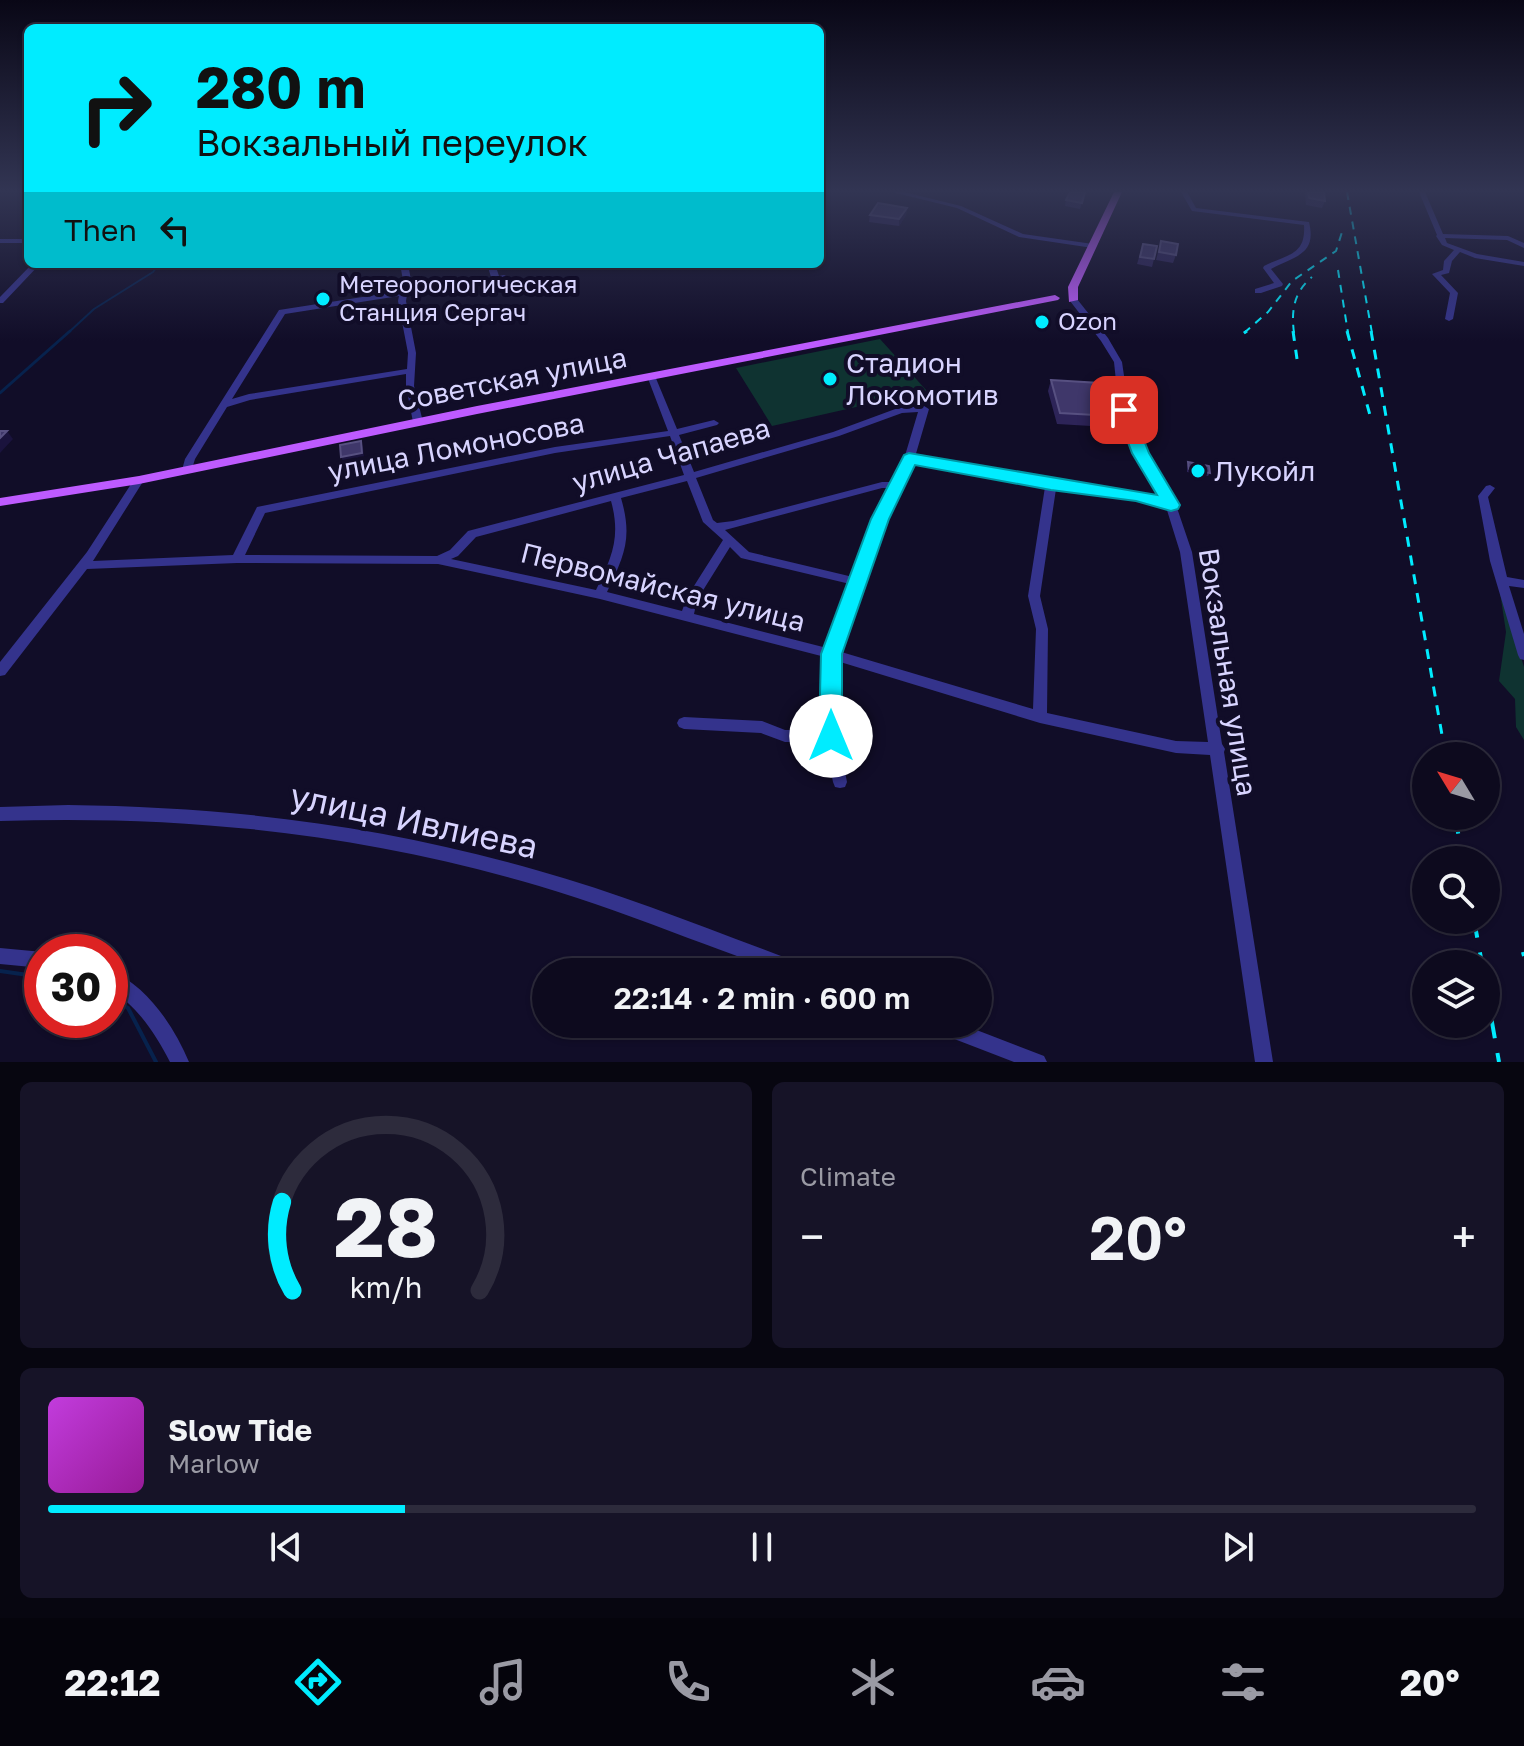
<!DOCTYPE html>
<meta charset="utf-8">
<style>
:root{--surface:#0d0a1e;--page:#161327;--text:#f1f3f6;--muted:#9a9aa4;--line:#2d2b3c;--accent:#00ecff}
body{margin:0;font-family:"Golos Text",sans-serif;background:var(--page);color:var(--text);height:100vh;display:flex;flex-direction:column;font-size:30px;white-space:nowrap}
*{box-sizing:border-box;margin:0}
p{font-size:26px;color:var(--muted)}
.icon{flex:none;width:44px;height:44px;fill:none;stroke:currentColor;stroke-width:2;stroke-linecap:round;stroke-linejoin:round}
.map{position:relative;height:1062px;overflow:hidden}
.sheet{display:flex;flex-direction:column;gap:20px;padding:20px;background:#070610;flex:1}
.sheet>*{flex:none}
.guide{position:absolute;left:24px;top:24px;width:800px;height:244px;border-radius:12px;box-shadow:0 2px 6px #0004,0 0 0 2px var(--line);background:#00ecff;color:#111;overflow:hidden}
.needle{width:52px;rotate:308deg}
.tools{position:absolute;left:1412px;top:742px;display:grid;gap:16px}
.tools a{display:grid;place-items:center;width:88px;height:88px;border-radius:50%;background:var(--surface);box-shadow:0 2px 6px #0004,0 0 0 2px var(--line);font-size:40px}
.speed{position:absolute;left:24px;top:934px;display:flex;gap:16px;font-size:40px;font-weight:700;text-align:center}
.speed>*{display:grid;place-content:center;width:104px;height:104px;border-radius:50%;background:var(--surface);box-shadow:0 2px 6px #0004,0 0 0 2px var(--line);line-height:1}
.speed .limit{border:12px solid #d22;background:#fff;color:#111}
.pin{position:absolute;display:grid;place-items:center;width:68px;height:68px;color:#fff;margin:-34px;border-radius:16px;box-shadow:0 4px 12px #0006}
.me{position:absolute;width:88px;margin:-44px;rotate:0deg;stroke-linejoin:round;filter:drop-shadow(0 0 6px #0008)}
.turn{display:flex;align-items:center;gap:28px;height:168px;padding:0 40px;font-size:36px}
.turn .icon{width:104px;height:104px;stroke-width:2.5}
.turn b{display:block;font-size:56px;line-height:68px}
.then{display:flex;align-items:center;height:76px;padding:0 40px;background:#0003;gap:16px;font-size:30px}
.big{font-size:60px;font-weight:600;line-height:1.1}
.sheet .card{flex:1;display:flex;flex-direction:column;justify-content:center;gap:12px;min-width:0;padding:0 28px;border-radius:12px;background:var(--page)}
.sheet .dial{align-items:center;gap:0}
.dial svg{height:208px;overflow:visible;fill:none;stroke:var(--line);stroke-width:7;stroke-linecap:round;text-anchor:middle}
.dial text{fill:var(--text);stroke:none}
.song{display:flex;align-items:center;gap:24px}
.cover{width:96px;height:96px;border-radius:12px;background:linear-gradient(135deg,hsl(290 70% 55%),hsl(300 70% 35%))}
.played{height:8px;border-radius:4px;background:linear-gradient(90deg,var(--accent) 25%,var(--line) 25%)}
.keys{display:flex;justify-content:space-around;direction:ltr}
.heat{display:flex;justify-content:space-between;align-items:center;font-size:44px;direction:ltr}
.sheet .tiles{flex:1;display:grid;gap:20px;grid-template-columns:1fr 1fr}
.card:last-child{grid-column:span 2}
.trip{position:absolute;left:532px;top:958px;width:460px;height:80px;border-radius:40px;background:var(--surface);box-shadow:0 2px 6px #0004,0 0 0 2px var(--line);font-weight:600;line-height:80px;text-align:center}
.tabs{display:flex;height:128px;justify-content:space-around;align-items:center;background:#05040c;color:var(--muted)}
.tabs .icon{width:56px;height:56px}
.tabs .current{color:var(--accent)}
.tabs b{font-size:36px;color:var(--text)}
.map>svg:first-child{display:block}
</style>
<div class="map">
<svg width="1524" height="1062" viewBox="0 0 1524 1062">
<rect width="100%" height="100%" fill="#110d28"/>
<!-- green -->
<path fill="#0f3331" d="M880,339L927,391L772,426L736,368Z
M1499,586L1524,667V740L1516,727L1515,699L1499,681L1506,632Z"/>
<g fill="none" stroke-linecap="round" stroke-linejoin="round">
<!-- stream-far2 -->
<path stroke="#07224d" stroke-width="2" d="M68,333L94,309L153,272L159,264"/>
<!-- stream-far1 -->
<path stroke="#07224d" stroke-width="3" d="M0,393L70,331"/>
<!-- stream -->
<path stroke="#07224d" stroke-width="4" d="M0,971L42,977
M110,998L128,1008L156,1062"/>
<!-- minor -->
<path fill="#34338c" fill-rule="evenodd" d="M892,192H904L961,206L1023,234L1093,244L1097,246L1093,248L1019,237L957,208Z
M1181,192H1187L1196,208L1309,222C1317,255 1295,256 1271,269L1283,284L1282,286L1261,293H1255V289L1274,283L1263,268L1264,266C1287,254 1306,256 1304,225L1192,211Z
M1419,192H1425L1443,234L1508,236L1524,243V248L1507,240L1445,238L1447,243L1477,254L1524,262V266L1475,258L1460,252L1452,261L1449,273L1441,275L1458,293L1453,319L1449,321L1445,319L1450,293L1432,274L1443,270L1444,261L1454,250L1442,245L1436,236L1437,235Z
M0,239H28V243H0Z
M32,264H40L3,303H0V297Z
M400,264H408L411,280L409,290L491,277L487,264H495L499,276L504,275L508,277L496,281L407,295L406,301L416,353L414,386L423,422L421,424H415L413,422L406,386V374L250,400L227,407L195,459L191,472H183L182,470L185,459L279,310L401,291L403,280ZM399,296L398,301L408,353L407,369L249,394L232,399L285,314Z
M1071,299H1077L1108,338L1122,362L1129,410L1146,453L1176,505L1192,552L1222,744L1225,749L1224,752L1273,1062H1255L1210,755L1176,753L1040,723L837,661L838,736L847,782L845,787L840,788L835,787L833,782L825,742H785L761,733L684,729L679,727L677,723L679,719L684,717L762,721L785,730H824L825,657L600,599L438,564L237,563L87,569L5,675L0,676V662L87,552L135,478H143L144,480L93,561L233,555L257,507L555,447L668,431L647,376L651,373L655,376L677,429L714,420L719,423L717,425L679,435L694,472L833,432L898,408L924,406L929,409L915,457L1051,482L1136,493L1162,499L1136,453L1119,410L1114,362L1101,341L1070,301ZM918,412L904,459L893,482H882L733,521L717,523L713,520L696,478L839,436L902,413ZM670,436L684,475L468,531L450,550L437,556L245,555L265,513L555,453ZM912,463L1045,487L1028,596L1036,629L1033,709L838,651L885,519ZM687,481L703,522L723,540L687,597L682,611L607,592C624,556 633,539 621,498ZM882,488H890L875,519L853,577L749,552L725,530ZM1056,489L1136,499L1166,507L1180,552L1208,742L1176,741L1047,713L1048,629L1040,596ZM611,501C621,537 612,557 596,590L451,559L458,556L476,537ZM730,547L741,558L850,584L827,648L694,614L697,600Z
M1490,485L1495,488L1488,497L1507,577L1524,580V588L1509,586L1524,634V660L1520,659L1518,655L1490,561L1478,496L1486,486Z
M68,805C230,807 380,825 536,870C626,895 713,931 800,963L806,966L809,972C799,972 788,974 778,972C769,970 759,965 750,961C729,953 708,945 688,938C639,919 589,901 539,886C360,833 185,815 0,821V807Z
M0,948L43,952L42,968L0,964Z
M110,970C147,986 174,1026 189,1062H170C155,1033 138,1007 110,989Z
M928,1024H961L1044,1056L1047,1062H1014L931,1030Z"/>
<!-- major -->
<path fill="#be5bff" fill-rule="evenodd" d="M1114,192H1122L1078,287V300L1069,302L1068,287Z
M1055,295L1060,298L1058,300L477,414L139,484L0,506V498L139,476L477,406Z"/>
<!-- rail-far2 -->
<path stroke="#00ecff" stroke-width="2" stroke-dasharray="8 7" stroke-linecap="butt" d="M1347,192L1372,333
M1338,270L1348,333
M1244,333L1268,312L1292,281L1336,251L1342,232
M1294,333C1291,310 1294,292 1312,277"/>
<!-- rail-far1 -->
<path stroke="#00ecff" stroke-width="3" stroke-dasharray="10 9" stroke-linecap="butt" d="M1293,331L1297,359
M1347,331L1371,419
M1371,331L1445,752
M1244,333L1247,331"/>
<!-- rail -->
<path stroke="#00ecff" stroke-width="4" stroke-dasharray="18 15" stroke-linecap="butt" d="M1445,750L1446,756
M1455,816L1463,860
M1474,920L1482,964
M1523,952L1524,956
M1486,988L1499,1062"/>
</g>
<!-- wall -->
<path fill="#2d2458" d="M1085,192L1080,209L1065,206L1066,200Z
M1305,192H1324L1325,201L1322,208L1306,205Z
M907,208L906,215L899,226L869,222L870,215Z
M1161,241L1176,255L1173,263L1156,260Z
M1143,244L1154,259L1152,267L1137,264Z
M1051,380L1112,416L1108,427L1057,424L1048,391Z
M1188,462L1210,473L1208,476L1187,472V465Z"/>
<!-- shaded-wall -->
<path fill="#1a133d" d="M907,208L906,215L899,226V219Z
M7,431L13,439L0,453V438Z
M361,441L363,447L364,458L344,463L341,457Z"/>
<!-- building -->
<path fill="#3f376a" stroke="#575081" stroke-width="2" d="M1070,192H1085L1082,203L1066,200Z
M1308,192H1324L1325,201L1309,198Z
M878,203L907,208L899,219L870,215Z
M1161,241L1178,244L1176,255L1159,252Z
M1143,244L1157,246L1154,259L1140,257Z
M1051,380L1100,383L1112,416L1060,413Z
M0,431H7L0,438Z
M361,441L362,453L341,457L340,445Z
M1188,462L1209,466L1210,473L1189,469Z"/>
<!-- sky -->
<linearGradient id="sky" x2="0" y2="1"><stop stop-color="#090716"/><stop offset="0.56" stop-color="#323553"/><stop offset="1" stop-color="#323553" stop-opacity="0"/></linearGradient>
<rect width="1524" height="341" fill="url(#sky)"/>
<!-- route -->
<path fill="#00ecff" stroke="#0099a6" stroke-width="2" d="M1124,406L1132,410L1149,453L1180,505L1178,509L1171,511L1136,501L1051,490L915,465L889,519L842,654V736L839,743L831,746L823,743L819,736L821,654L871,519L904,455L909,453L1157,495L1132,453L1116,410Z"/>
<!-- markers -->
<g fill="#00ecff" stroke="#110d28" stroke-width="3">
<circle cx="323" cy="299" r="8"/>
<circle cx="1042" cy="322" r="8"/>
<circle cx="830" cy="379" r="8"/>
<circle cx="1198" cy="471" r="8"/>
</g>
<g text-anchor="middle" stroke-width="8" stroke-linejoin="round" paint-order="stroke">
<!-- far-poi labels -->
<g font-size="24" fill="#d8d4ff" stroke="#110d28" text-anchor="start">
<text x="339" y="293">Метеорологическая<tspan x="339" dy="28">Станция Сергач</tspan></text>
<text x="1058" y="330">Ozon</text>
</g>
<!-- poi labels -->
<g font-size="28" fill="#d8d4ff" stroke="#110d28" text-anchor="start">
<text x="846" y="373">Стадион<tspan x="846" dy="32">Локомотив</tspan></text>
<text x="1214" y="481">Лукойл</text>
</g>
<!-- street labels -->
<g font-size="28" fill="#d8d4ff" stroke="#110d28">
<text transform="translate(512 379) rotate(-11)" y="10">Советская улица</text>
<text transform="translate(456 447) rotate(-11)" y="10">улица Ломоносова</text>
<text transform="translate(671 455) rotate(-16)" y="10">улица Чапаева</text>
<text transform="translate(663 587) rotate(14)" y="10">Первомайская улица</text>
<text transform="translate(1228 672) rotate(81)" y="10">Вокзальная улица</text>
</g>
<!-- near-street labels -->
<g font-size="34" fill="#d8d4ff" stroke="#110d28">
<text transform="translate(414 821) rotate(12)" y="12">улица Ивлиева</text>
</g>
</g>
</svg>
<div class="tools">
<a><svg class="needle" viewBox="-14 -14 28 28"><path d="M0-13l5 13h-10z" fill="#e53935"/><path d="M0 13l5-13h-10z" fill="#9a9aa4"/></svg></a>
<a><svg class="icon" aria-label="search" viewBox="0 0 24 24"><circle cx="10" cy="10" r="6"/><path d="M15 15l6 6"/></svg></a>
<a><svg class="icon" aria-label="layers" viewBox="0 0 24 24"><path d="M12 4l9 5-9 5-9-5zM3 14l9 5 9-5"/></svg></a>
</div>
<div class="speed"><div class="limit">30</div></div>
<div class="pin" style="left:1124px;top:410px;background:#d93025"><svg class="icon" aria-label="arrive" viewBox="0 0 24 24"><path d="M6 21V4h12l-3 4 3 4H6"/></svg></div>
<svg class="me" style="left:831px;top:736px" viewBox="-20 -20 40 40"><circle r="19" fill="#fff"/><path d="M0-13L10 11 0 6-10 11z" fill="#00ecff"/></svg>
<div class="trip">22:14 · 2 min · 600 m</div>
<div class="guide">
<div class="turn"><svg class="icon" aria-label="right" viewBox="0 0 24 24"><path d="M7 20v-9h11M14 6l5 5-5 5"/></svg><div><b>280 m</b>Вокзальный переулок</div></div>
<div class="then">Then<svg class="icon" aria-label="left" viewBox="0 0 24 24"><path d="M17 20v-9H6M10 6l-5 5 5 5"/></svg></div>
</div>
</div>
<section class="sheet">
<div class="tiles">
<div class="card dial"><svg viewBox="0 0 100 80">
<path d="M14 69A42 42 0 1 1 86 69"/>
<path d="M14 69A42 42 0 0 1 10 35" stroke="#00ecff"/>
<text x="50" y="56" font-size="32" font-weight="700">28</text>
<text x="50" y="72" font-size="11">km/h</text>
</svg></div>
<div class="card"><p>Climate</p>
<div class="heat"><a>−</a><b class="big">20°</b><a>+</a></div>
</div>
<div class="card">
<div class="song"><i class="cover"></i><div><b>Slow Tide</b><p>Marlow</p></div></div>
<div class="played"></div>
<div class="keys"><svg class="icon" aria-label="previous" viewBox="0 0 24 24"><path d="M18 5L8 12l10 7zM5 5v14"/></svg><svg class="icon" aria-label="pause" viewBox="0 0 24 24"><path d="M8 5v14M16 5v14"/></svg><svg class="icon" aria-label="next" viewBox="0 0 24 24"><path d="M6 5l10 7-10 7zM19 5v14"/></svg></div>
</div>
</div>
</section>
<nav class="tabs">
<b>22:12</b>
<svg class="icon current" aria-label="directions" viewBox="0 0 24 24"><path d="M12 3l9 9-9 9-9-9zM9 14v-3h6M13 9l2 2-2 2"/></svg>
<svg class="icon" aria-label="music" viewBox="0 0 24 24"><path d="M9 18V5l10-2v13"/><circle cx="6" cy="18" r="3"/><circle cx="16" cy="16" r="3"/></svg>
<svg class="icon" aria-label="phone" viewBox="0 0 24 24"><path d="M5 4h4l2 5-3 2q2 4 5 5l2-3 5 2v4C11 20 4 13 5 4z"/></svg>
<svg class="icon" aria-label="climate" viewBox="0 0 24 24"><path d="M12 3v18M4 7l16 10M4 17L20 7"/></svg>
<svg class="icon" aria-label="car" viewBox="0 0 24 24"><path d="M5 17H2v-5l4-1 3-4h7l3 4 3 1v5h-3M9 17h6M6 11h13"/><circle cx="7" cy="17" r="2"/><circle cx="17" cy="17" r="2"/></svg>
<svg class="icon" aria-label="filters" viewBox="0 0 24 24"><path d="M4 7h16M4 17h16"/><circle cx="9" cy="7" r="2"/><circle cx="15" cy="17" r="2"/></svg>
<b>20°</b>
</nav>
